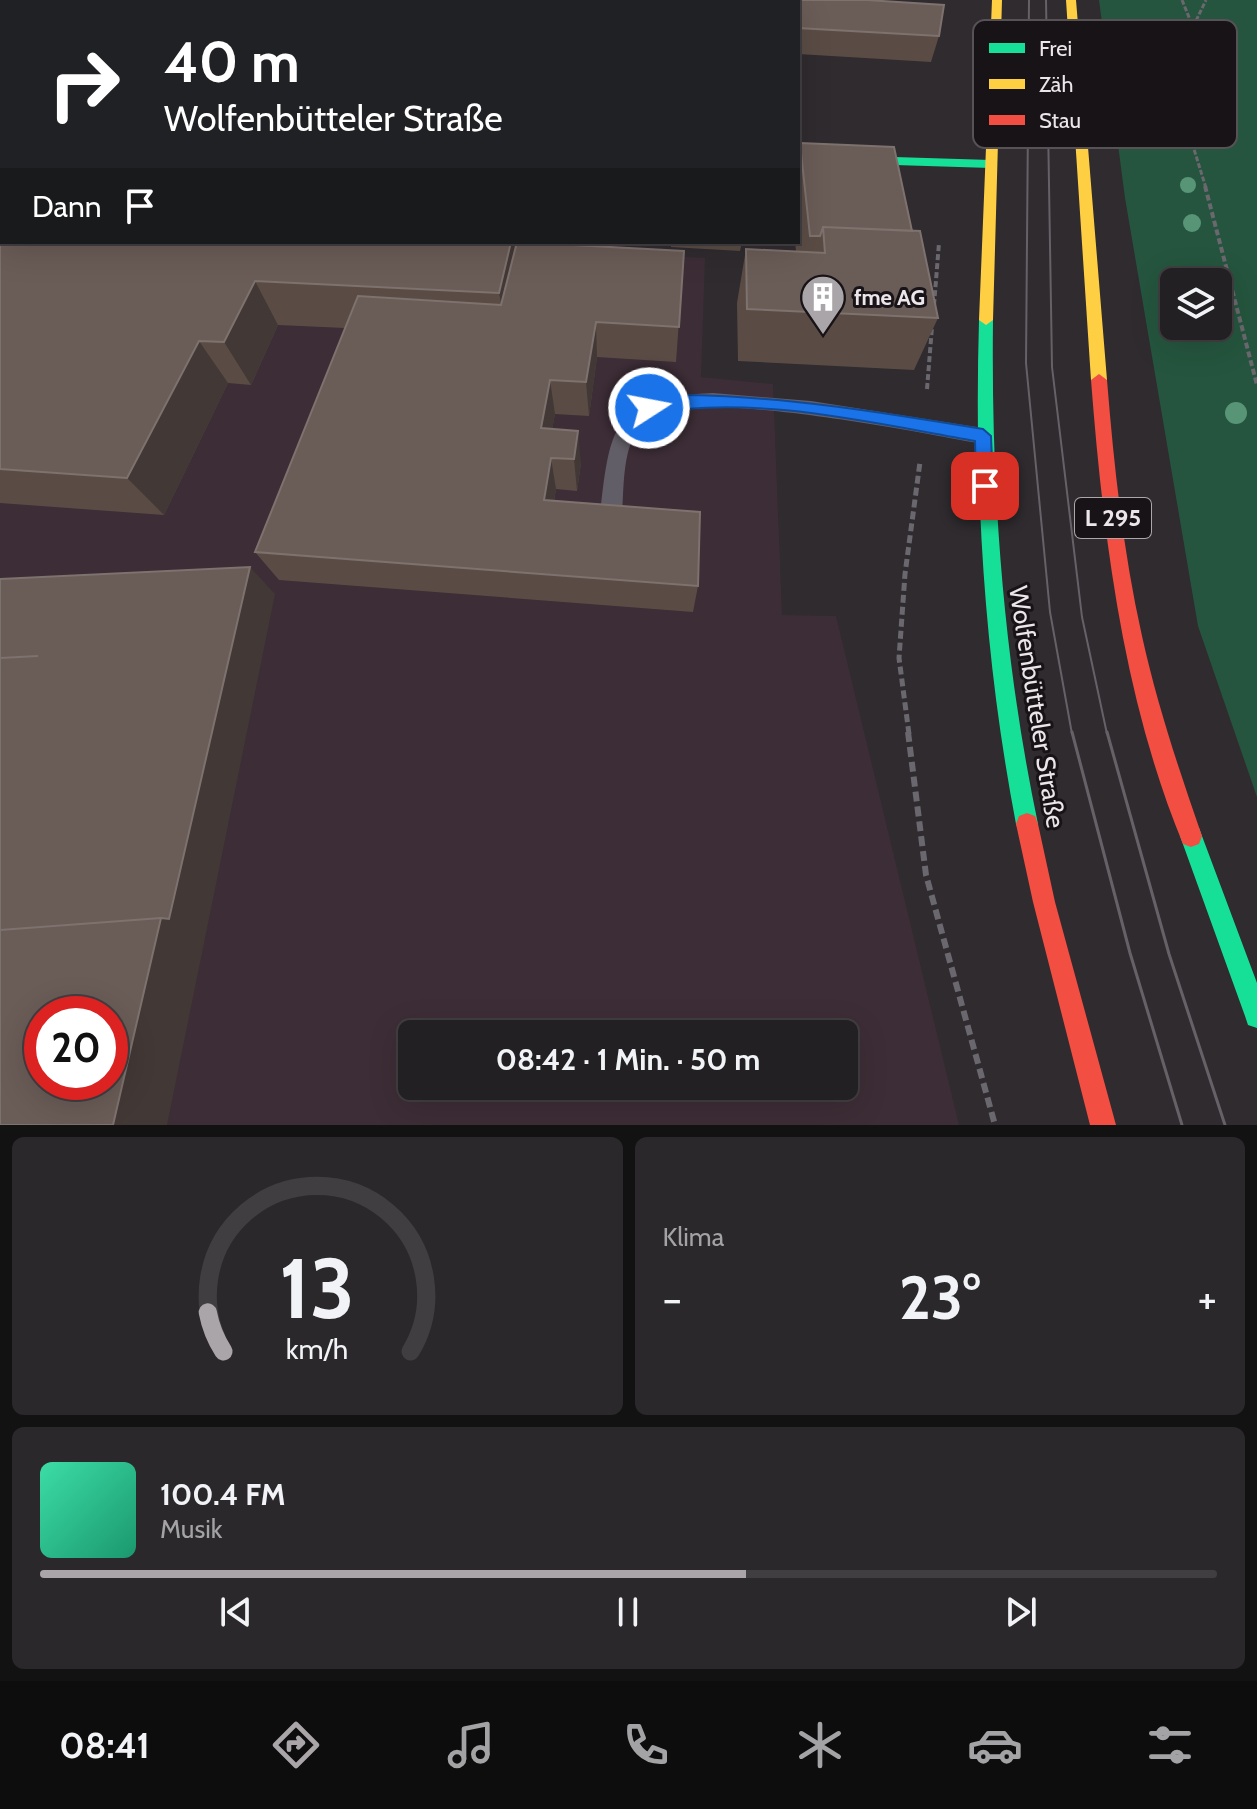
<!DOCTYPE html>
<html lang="de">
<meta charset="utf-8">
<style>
:root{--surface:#232023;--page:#2b282b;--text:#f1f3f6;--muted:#a3a3a6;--line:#403e41;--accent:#aaa5a9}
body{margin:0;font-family:Cabin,sans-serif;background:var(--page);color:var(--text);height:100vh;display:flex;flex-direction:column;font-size:30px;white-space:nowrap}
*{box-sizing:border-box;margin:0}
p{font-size:26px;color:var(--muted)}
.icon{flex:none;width:44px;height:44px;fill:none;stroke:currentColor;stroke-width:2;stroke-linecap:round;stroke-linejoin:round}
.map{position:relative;height:1125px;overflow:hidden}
.details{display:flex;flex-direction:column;gap:12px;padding:12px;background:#131213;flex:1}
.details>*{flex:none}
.guide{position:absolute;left:0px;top:0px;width:800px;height:244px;box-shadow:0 8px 32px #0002,0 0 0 2px var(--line);background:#202124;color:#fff;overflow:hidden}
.tools{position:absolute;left:1160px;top:268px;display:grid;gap:16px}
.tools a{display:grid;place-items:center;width:72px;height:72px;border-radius:12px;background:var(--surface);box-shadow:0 8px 32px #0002,0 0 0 2px var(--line);font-size:40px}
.speed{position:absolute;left:24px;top:996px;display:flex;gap:16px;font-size:40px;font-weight:700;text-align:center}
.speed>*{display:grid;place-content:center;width:104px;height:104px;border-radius:50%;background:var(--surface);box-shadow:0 8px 32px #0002,0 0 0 2px var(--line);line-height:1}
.speed .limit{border:12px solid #d22;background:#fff;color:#111}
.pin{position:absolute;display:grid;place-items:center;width:68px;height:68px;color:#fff;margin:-34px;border-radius:16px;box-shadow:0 4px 12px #0006}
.me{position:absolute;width:88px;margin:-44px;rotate:79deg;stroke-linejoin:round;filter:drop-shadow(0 0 6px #0008)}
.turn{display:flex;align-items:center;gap:28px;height:168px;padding:0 32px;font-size:36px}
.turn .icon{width:104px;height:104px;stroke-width:2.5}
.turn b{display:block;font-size:56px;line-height:68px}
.then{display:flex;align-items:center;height:76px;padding:0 32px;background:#0003;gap:16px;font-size:30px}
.big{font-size:60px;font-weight:800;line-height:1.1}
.details .widget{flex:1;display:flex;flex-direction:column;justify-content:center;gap:12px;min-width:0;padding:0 28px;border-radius:12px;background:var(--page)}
.details .dial{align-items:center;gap:0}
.dial svg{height:208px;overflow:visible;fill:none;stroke:var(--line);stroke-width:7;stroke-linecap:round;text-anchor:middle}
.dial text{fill:var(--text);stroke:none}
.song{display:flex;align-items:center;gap:24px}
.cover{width:96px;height:96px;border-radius:12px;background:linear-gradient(135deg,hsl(160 70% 55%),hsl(160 70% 35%))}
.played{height:8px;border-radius:4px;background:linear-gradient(90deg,var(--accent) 60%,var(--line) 60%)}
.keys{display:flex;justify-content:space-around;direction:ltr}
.heat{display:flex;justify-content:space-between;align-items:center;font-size:44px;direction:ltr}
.details .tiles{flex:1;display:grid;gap:12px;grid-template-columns:1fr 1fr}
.widget:last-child{grid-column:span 2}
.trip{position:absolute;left:398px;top:1020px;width:460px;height:80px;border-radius:12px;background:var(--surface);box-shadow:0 8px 32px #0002,0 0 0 2px var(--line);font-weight:800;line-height:80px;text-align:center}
.tabs{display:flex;height:128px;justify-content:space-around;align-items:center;background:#0e0d0e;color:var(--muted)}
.tabs .icon{width:56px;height:56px}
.tabs .current{color:var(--accent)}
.tabs b{font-size:36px;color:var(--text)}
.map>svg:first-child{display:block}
</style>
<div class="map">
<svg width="1257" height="1125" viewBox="0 0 1257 1125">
<rect width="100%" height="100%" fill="#2f2b2f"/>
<!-- industrial -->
<path fill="#3d2d36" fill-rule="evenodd" d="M0,0H691L2,2L0,170Z
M0,230L2,242H414L705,258L701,377L773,384L782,615L836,616L959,1125H0ZM42,1014H110V1082H42ZM412,1034H844V1086H412Z"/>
<!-- green -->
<path fill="#25553e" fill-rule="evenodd" d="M1099,0H1257V797L1198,626L1125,198ZM1174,282H1218V326H1174Z"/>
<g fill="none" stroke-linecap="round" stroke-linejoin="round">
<!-- path-far3 -->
<path stroke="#6a676e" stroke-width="3" stroke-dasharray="5 2" stroke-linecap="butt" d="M1182,0L1193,27L1184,117L1206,188
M1193,27L1206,0"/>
<!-- path-far2 -->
<path stroke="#6a676e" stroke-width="4" stroke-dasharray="6 3" stroke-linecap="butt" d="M1205,186L1257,385
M934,305L939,243
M927,389L932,327"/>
<!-- path-far1 -->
<path stroke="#6a676e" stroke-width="5" stroke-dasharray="8 4" stroke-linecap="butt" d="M909,734L899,658L905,574L920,462"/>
<!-- path -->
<path stroke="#6a676e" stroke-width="6" stroke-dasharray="10 5" stroke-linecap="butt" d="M908,732L926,875L995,1125"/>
<!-- lane -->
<path fill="#625e67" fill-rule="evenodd" d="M713,393L811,401L983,428L990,431L993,436L990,441L983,444C922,433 703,389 654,415C650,417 644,423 640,427C622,448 624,489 622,516L618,522L611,525L604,522L600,516C610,424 613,397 713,393Z"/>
<!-- fast -->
<path fill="#16e098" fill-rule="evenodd" d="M798,154L991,160L997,164L991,168L798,162Z
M986,315L993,320C991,490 1003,657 1038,824L1035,832L1027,835L1019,832L1016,824C984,657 974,490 979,320Z
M1191,825L1199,828L1257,983V1028L1248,1025L1245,1016L1180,836L1183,828Z"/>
<!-- slow -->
<path fill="#ffcf43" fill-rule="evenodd" d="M992,0H1002L993,320L986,325L979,320Z
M1066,0H1076L1107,380L1099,386L1091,380Z"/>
<!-- jam -->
<path fill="#f24e42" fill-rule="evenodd" d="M1099,374L1107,380C1114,466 1123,551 1142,636C1157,704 1179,770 1202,836L1199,844L1191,847L1183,844C1123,699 1103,535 1091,380Z
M1027,813L1035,816L1038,824L1055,902L1116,1125H1090L1033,902L1016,824L1019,816Z"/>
<!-- tram-far1 -->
<path stroke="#656167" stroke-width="2" d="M1029,0L1026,363L1050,612L1072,734
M1046,0L1052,367L1082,617L1107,734"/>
<!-- tram -->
<path stroke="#656167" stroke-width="3" d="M1072,732L1130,953L1182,1125
M1107,732L1169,954L1225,1125"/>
</g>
<!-- trees -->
<g fill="#579576">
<circle cx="1211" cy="141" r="8"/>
<circle cx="1188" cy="185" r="8"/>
<circle cx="1192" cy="223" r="9"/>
<circle cx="1236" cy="413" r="11"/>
</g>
<!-- wall -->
<path fill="#5a4c45" d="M332,0H560V2H332Z
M798,0L939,36L931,62L798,54Z
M800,143L912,231L938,318L914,370L738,361L737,303L746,249L796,251L795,242H798V153Z
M0,181L2,242H514L515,249L684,251L676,362L597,357L589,416L555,414L552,429L581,463L577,491L556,489L554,501L698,586L693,612L279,580L255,552L345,328L278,325L251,385L228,383L164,515L0,503Z
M597,242H652L651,246Z
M671,242H742L740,251L671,247Z"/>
<!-- shaded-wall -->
<path fill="#423835" d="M241,0H322V2H232Z
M511,242H514L520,278L508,336L499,293Z
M255,281L278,325L251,385L224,342Z
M596,322L597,357L589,416L586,382Z
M199,341L228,383L164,515L127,478Z
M550,380L555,414L546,461L541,428Z
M578,431L581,463L577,491L574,459Z
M551,458L556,489L549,530L544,500Z
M250,567L275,594L167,1125H113L161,918Z"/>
<!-- building -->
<path fill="#6a5c57" stroke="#7e726e" stroke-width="2" fill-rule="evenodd" d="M113,0H241L232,2H114Z
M798,0H867L944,5L939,36L798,28Z
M800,143L894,147L912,231L823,227L820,236H810Z
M0,181H2V242H511L499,293L255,281L224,342L199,341L127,478L0,469Z
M823,227L920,231L938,318L747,309L746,249L825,253Z
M517,242L684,251L679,327L596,322L586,382L550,380L541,428L578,431L574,459L551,458L544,500L700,512L698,586L255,552L358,296L501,305Z
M250,567L169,919L161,918L0,930V658L38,656L0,658V579Z
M161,918L113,1125H0V930ZM42,1014H110V1082H42Z"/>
<!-- route -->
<path fill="#1a73e8" stroke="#114b97" stroke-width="2" d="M690,395C789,397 886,413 983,429L991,436L993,486L985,493L976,486L975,441C871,423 754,394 649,414L641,408L649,402Z"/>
<!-- icons -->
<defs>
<g id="building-pin" transform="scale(2.3)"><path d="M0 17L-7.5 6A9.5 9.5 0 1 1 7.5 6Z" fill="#aaa5a9" stroke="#171316"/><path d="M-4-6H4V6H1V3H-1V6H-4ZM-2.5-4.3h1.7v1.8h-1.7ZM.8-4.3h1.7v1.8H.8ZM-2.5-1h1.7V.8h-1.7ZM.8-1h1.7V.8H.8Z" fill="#fff"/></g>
</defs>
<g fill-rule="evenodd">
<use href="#building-pin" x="823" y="297"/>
</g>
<g text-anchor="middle" stroke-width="6" stroke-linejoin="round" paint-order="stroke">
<!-- far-poi labels -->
<g font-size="22" font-weight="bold" fill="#ece6eb" stroke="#171316" text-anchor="start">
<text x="854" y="305">fme AG</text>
</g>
<!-- shield labels -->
<rect fill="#171316" stroke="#aca7ab" stroke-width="2" x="1075" y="498" width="76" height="40" rx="6"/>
<g font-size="24" font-weight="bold" fill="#ece6eb">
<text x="1113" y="526">L 295</text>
</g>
<!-- street labels -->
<g font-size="26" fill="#ece6eb" stroke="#171316">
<text transform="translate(1037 707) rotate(81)" y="9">Wolfenbütteler Straße</text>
</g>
</g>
<!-- legend -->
<rect x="973" y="20" width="264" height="128" rx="12" fill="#171316" stroke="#575256" stroke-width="2"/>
<rect x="989" y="43" width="36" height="10" fill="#16e098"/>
<rect x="989" y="79" width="36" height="10" fill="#ffcf43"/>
<rect x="989" y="115" width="36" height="10" fill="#f24e42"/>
<g font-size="22" fill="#ece6eb">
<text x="1039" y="56">Frei</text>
<text x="1039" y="92">Zäh</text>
<text x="1039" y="128">Stau</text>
</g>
</svg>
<div class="tools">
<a><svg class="icon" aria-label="layers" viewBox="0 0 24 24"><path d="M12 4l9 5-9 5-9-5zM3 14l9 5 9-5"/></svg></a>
</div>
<div class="speed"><div class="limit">20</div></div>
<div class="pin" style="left:985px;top:486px;background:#d93025"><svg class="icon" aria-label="arrive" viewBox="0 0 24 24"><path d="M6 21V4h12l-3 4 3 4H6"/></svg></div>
<svg class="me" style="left:649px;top:408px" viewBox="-20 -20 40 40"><circle r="17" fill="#1a73e8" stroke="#fff" stroke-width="3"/><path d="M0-11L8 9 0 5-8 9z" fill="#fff"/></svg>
<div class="trip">08:42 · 1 Min. · 50 m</div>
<div class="guide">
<div class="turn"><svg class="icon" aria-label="right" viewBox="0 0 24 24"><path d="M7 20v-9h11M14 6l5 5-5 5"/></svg><div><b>40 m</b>Wolfenbütteler Straße</div></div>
<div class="then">Dann<svg class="icon" aria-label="arrive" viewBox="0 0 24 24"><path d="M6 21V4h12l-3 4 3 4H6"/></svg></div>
</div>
</div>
<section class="details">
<div class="tiles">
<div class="widget dial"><svg viewBox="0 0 100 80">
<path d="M14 69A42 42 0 1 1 86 69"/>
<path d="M14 69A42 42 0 0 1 8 54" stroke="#aaa5a9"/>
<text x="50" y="56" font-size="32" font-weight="700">13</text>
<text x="50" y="72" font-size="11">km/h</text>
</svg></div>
<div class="widget"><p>Klima</p>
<div class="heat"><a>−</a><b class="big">23°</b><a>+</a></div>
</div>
<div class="widget">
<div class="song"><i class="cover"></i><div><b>100.4 FM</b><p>Musik</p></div></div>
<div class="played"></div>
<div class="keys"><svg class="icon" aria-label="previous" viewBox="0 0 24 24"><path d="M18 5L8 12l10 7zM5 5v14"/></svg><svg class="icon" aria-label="pause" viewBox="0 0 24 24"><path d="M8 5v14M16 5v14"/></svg><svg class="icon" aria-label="next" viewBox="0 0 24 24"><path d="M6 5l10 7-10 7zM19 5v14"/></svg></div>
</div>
</div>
</section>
<nav class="tabs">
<b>08:41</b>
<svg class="icon current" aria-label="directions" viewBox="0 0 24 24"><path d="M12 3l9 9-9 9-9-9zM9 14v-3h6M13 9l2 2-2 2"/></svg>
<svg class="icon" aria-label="music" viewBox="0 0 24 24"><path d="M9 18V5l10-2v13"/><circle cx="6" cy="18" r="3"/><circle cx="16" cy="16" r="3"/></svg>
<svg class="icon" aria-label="phone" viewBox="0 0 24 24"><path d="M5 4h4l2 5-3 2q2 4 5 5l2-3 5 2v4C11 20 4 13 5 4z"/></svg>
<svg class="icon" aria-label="climate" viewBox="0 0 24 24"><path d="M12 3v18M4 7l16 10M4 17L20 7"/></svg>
<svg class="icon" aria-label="car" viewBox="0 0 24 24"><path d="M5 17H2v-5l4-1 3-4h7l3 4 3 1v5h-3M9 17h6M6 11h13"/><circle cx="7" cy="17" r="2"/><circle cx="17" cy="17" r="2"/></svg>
<svg class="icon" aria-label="filters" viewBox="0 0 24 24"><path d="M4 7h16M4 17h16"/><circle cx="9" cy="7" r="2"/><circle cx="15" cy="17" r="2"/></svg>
</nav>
